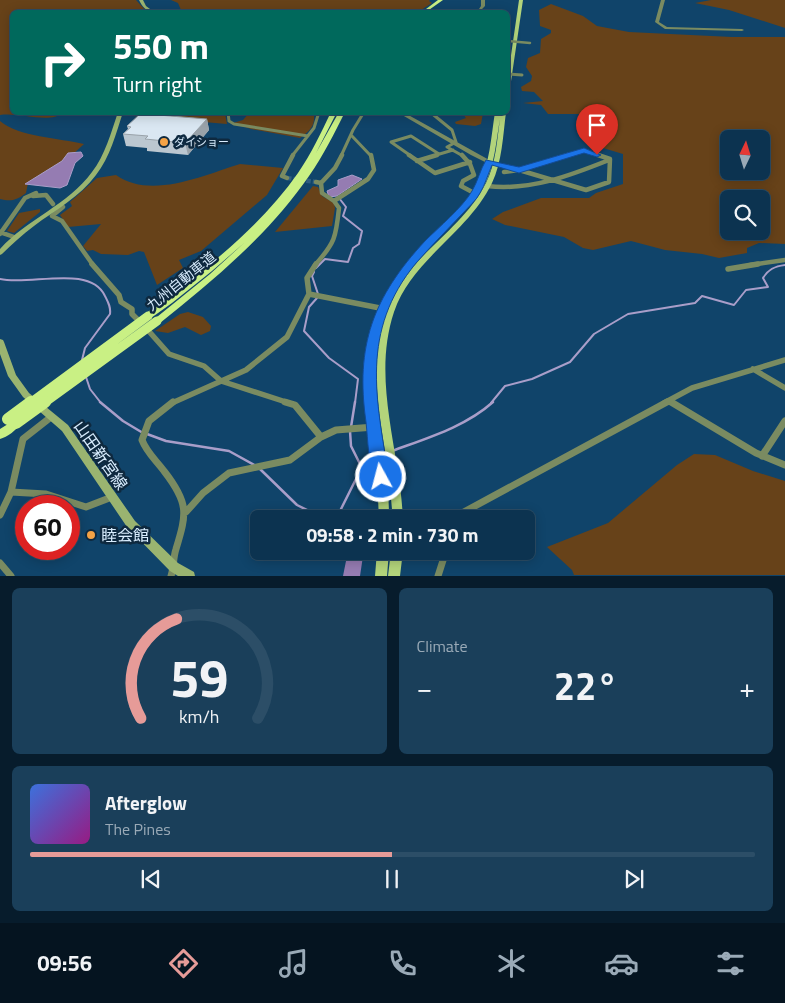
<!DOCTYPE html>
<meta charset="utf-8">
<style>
:root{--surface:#0c3350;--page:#1a3f5a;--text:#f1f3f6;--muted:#9aaab7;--line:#2c4e67;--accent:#e69b98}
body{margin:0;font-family:"Titillium Web","Noto Sans JP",sans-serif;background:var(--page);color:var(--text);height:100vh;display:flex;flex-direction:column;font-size:19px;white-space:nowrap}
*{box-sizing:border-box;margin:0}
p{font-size:16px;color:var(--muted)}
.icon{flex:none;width:28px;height:28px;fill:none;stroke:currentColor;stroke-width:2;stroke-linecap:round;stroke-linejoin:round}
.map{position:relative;height:576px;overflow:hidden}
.panel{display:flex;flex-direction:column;gap:12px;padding:12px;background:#071c2c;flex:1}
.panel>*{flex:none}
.hud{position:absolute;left:10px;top:10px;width:500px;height:105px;border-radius:8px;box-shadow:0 2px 12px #0003,0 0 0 1px var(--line);background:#00695c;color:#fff;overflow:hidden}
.needle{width:32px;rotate:4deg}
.buttons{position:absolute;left:720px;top:130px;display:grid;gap:10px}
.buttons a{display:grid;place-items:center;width:50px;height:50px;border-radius:8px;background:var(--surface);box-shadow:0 2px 12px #0003,0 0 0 1px var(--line);font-size:25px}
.speed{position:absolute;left:15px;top:495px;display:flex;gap:10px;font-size:25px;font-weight:700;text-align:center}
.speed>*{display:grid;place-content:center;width:65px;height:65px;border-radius:50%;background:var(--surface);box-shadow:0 2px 12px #0003,0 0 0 1px var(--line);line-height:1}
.speed .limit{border:8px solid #d22;background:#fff;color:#111}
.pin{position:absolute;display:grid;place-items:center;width:42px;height:42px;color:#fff;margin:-51px -21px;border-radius:50% 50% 50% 0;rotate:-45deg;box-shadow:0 0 5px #0007}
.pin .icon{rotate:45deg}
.me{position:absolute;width:55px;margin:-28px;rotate:353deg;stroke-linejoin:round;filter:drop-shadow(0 0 4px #0008)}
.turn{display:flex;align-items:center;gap:18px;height:105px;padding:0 20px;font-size:22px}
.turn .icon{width:65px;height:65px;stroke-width:2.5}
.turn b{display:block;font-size:35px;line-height:42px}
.big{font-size:38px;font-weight:700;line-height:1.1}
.panel .card{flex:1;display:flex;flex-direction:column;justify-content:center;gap:8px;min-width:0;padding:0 18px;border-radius:8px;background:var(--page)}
.panel .dial{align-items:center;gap:0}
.dial svg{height:130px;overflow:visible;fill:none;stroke:var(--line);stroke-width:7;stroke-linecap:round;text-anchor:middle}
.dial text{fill:var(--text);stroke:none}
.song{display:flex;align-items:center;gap:15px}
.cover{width:60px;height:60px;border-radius:8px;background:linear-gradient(135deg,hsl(220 70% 55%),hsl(310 70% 35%))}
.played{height:5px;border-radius:2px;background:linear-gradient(90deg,var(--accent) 50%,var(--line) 50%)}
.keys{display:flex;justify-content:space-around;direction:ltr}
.heat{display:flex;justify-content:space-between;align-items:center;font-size:28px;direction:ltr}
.panel .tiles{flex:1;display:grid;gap:12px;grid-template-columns:1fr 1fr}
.card:last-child{grid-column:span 2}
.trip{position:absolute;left:250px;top:510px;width:285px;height:50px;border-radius:8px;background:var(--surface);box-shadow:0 2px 12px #0003,0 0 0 1px var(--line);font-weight:700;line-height:50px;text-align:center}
.menu{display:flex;height:80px;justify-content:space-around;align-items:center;background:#051420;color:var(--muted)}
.menu .icon{width:35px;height:35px}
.menu .active{color:var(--accent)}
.menu b{font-size:22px;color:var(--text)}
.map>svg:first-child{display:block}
</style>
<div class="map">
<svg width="785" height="576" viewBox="0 0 785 576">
<rect width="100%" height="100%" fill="#10446a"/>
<!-- green -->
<path fill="#674219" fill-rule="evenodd" d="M0,0H136L147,12H12V112L63,113C49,124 19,112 0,115Z
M171,0H430L429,1L432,3L418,12H176L181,10L178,3Z
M711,0H785V28L729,10L695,3Z
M551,4L583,16L597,26L629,32L732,37H785V244L759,243L747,248V253L719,258L702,254L665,250L631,241L593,250L583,248L564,237L505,225L492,219L503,212L541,198H589L596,193L623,184V154L593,145L602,141L582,134L581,130L586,123L585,118L578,114H548L541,105L523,103L543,101L534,92L522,91L521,87L531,81L532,76L526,67L528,58L540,53L541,39L551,33V30L540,26L539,10ZM729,139H761V171H729ZM729,199H761V231H729Z
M139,112L225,113L227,124L133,116Z
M249,113H314C315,126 311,130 300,138L251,129L233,123L243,120Z
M462,113H483L481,124L475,126L456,124L455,122L466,118Z
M0,121C18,137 60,138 84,144L59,167L28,183L26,193C17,200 11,202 0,199Z
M240,164L283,168L267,195L201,251L179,260L183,268L157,285L144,252L139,251L128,255L101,254L93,250L87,251L83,246L101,224L68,227L60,215L72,206L70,202L97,178L116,175C151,200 204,175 240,164Z
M313,186L318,187L322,196L334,203L335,208L332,226L275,232Z
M40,209V212L14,233L7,231L19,213Z
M188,312L203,317L211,326L210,331L201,335L185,327L168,333L155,331L180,314Z
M694,454L715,455L753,471L785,481V575H574L572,570L547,547L608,523L677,465Z"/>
<!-- water -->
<path fill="#957cb2" stroke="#a99ec9" d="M81,152L83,156L75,163L67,185L60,188L25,184L62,161L68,153Z
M352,175L362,179L337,196L329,197L327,191L338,186V180Z"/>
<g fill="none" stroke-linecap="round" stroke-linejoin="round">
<!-- stream-far1 -->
<path stroke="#a99ec9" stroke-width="2" d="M316,268L325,259L348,262L353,248L359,244L362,231L343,216L346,207L339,198
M314,272L312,276L318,294
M0,279C30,286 90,264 105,296C108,302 111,307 110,314L85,348L82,360
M317,298L309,307L304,331L329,358L358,379L355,403
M86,377L90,389L101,403
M491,403L505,386L532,379L570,362L594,334L628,314L695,303L702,296L734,305L746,290L768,287L763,278C768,269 775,266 785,265"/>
<!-- stream -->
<path stroke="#a99ec9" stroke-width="2.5" d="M100,402L123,421L143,433
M351,427L355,402
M350,431L351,446L361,466
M147,434L166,441L229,451L256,466
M392,451C427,438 465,427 493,402
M260,469L297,505L325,519
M340,519L341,509L362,467L377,459"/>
<!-- river -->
<path fill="#957cb2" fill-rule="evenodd" d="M346,551H362L363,556L360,576H343L347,556Z"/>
<!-- minor-tunnel -->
<path stroke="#2e5d80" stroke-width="4.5" stroke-dasharray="4.5 2" stroke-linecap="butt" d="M287,178L316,182"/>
<!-- minor-far3 -->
<path stroke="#7a8b61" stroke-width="3" d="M228,112L229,121L234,124L308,136
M430,112L452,130L456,142L447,147L463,156
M351,135L371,156
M292,156L314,128L319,112
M341,156L353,130L364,112
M411,156L391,142L411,136L439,154
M433,156L453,150
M564,156L584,150L602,156"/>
<!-- minor-far2 -->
<path stroke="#7a8b61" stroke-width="4.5" d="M409,155L435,173L470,162
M462,155L470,164L474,175L463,181L461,186L476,194
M417,161L437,155
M519,170L586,190L609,182L610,159L598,155
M519,170L568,155
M504,172L519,170
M287,178L282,176L293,155
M316,182L321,183L335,168L342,155
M321,183L322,193L334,201
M487,186C530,191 569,176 609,160
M33,196L46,195L53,204
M63,207L52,216L62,221L93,265
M0,232L14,237
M0,234L25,198L36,193
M315,265C335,243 336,237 339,208L334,201L368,179L374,170L371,155
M750,265L785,260"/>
<!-- minor-far1 -->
<path stroke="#7a8b61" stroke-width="5.5" d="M92,264L119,295L121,302L132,309V314L140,322
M728,269L758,264
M309,294L390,310
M146,328L169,354L204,366L221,381L289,403
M753,369L785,388
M670,401L673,403
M172,403L246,370L287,337L309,294L307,278L316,264
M664,403L692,388L785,360"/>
<!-- minor -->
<path stroke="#7a8b61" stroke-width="7" d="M671,402L756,453L785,465
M321,437L336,430L374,427
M762,456L785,421
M11,492L46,494L86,507L112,497
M186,512L203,493L229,473L290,460L321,437L295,405L285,402
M0,515L11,492L23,439L51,417
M451,519L667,402
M0,563L11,576
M171,576C174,567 173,558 176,549C187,513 189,503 164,471C156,460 147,453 142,440L149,421L173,402
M438,576L446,551"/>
<!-- tertiary -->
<path fill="#7a8b61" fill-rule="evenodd" d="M481,0H485V6L479,12H477L481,6Z
M661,0H665L659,22L667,27L742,29L744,30L742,31L665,29L655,22Z
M397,112H403L491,161L521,169V170L519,171L487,163L471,155Z"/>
<!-- secondary -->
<path fill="#9ab470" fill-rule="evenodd" d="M139,0H143L146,6L154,12C146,12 142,6 139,0Z
M118,112H123C116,134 110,157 96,175C80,197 55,210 34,226C22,235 12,244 2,254L0,255V249C27,219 68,205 92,172C105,155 111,133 118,112Z
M0,339L3,340L4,342L16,375L29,393L68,425L135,521L178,563L194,572L195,576H178L170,571L127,527L62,431L23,397L8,376L0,354Z"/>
<!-- primary -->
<path fill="#b3d47b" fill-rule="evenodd" d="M519,0H523L510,88L508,89V76Z
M495,112H506C503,136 502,162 492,183C468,233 412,259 394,312C377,363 389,415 397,466C400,483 402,501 403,519H393C391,501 390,483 387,465C381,424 372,382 379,340C381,324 388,308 395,293C362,351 377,408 386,469C388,486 389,502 389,519H379C378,502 378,486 376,470C370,421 358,372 373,323C386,284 417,252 445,222C456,211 470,200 478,186C490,164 491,137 495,112ZM500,119C497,140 496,163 486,183C471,213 444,234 421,258C411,269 403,280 395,292C411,267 431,245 451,224C463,212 476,201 484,186C495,165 496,141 500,119Z
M377,551H389L387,576H375Z
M391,551H403L400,576H388Z"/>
<!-- motorway -->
<path fill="#c9f084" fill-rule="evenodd" d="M438,0H443L426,12H422Z
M331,112H337L316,153L339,112H345C334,134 323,156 309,176C269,234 215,279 160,323H154L152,321L210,274L244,243L212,271L172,303L151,318H145L143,316L145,314C201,273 258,230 298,173C311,154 321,133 331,112Z
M16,419L20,420L21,423C17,430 7,437 0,439V429Z"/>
<!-- minor-bridge-far1 -->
<path stroke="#7a8b61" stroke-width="2.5" d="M508,41L530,43"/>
<!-- minor-bridge -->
<path stroke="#7a8b61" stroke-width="3" d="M508,74L522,75"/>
<!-- motorway-bridge-far1 -->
<path stroke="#c9f084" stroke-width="9" d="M30,403L148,316
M44,403L157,321"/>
<!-- motorway-bridge -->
<path stroke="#c9f084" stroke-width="12" d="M8,419L31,402
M16,423L45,402"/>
</g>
<!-- wall -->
<path fill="#bbc7d0" d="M207,119L209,130L188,155L147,151V148L126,146L123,134L128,129L127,126Z"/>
<!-- shaded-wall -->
<path fill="#99a2a9" d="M207,119L209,130L188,155L185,143Z"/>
<!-- building -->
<path fill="#dae7f2" stroke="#99a2a9" d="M146,114L207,119L185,143L145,139L148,136L123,134L131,127L127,126L139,115Z"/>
<!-- route -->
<path fill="#1a73e8" stroke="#114b97" d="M584,148L601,155L597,157L584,153L519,173L492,165C488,174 485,185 480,193C476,201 468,207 463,213C447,230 431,246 416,263C360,331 376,399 389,477L387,482L381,484L376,482C368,465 368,440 366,422C355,346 373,297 425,241C439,227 462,208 472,191C478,181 480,170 486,160L519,167Z"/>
<!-- markers -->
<g fill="#f5a346" stroke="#0e293f" stroke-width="2">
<circle cx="164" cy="142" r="5"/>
<circle cx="91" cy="535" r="5"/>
</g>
<g text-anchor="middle" stroke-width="5" stroke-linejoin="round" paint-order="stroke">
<!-- far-poi labels -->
<g font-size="11" fill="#d9edfe" stroke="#0e293f" text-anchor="start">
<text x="174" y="146">ダイショー</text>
</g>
<!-- street labels -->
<g font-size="14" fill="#d9edfe" stroke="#0e293f">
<text transform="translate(181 281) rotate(-39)" y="5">九州自動車道</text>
</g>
<!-- near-street labels -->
<g font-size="16" fill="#d9edfe" stroke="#0e293f">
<text transform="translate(101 455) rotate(55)" y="6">山田新宮線</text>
</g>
<!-- near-poi labels -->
<g font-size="16" fill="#d9edfe" stroke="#0e293f" text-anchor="start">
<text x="101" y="541">睦会館</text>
</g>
</g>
</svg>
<div class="buttons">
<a><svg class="needle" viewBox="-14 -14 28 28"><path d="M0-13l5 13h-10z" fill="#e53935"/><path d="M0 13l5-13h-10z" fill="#9aaab7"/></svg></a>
<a><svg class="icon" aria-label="search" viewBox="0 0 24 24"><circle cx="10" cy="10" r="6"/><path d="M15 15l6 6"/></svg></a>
</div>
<div class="speed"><div class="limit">60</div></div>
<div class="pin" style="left:597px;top:155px;background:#d93025"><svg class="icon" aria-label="arrive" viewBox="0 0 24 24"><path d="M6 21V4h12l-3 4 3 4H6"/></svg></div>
<svg class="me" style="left:381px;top:477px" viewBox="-20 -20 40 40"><circle r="17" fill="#1a73e8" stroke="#fff" stroke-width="3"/><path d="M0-11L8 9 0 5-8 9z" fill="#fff"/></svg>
<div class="trip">09:58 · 2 min · 730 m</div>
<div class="hud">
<div class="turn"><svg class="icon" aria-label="right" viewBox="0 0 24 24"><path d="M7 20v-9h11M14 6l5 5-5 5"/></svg><div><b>550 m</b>Turn right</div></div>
</div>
</div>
<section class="panel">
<div class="tiles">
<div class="card dial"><svg viewBox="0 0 100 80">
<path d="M14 69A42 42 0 1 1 86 69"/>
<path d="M14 69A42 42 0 0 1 36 8" stroke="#e69b98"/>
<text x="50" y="56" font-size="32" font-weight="700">59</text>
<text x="50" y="72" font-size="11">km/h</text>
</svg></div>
<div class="card"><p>Climate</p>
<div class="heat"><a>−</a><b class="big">22°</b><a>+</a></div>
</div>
<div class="card">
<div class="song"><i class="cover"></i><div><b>Afterglow</b><p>The Pines</p></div></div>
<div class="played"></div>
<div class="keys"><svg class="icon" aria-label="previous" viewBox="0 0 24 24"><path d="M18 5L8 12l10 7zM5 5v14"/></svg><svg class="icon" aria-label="pause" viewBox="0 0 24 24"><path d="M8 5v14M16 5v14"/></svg><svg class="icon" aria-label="next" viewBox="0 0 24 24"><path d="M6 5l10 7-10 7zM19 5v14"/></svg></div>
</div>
</div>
</section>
<nav class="menu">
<b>09:56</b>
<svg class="icon active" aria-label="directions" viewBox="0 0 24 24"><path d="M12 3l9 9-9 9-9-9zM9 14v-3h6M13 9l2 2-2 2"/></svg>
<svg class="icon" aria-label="music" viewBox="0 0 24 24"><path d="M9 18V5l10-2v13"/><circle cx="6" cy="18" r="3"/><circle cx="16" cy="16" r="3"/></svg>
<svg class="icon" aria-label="phone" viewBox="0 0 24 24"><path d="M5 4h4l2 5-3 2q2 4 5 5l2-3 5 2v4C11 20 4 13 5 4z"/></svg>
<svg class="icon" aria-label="climate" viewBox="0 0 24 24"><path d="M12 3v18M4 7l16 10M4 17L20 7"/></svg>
<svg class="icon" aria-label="car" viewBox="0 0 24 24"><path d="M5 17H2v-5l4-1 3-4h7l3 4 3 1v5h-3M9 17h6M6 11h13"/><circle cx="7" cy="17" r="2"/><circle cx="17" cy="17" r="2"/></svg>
<svg class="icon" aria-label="filters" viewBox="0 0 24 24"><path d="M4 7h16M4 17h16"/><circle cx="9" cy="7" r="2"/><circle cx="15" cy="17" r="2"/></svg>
</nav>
